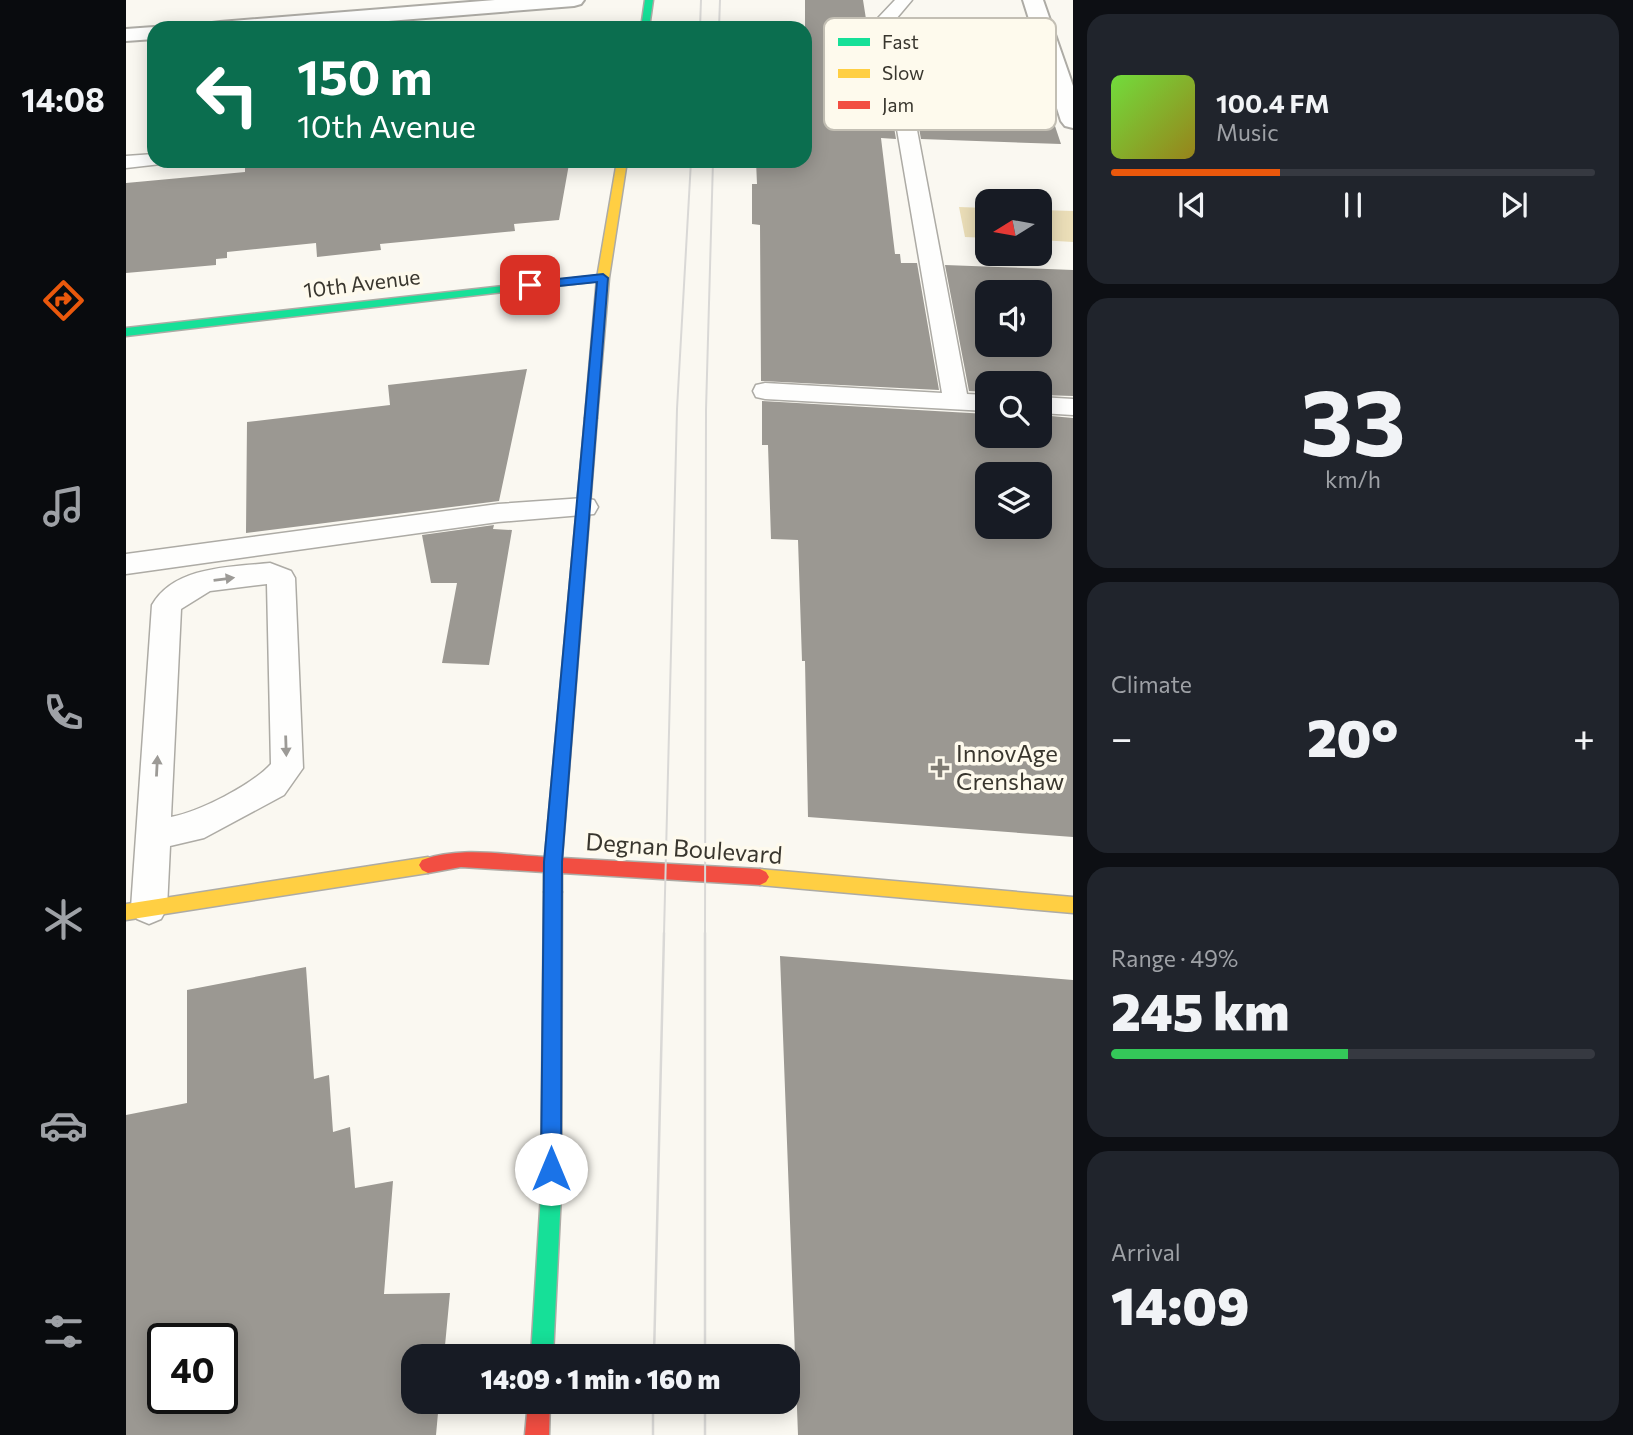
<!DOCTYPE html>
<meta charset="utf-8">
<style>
:root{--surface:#171b24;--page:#20242c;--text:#f1f3f6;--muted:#9ea1a6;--line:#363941;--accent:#ea580c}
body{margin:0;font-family:Commissioner,sans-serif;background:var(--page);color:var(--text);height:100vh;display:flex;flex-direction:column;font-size:26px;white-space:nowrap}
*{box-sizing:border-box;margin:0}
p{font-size:23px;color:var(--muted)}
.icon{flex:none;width:38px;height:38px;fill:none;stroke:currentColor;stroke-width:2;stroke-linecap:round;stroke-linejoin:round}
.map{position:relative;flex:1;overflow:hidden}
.sheet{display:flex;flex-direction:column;gap:14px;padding:14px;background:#0d0f14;width:560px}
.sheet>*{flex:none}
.hud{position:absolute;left:21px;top:21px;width:665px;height:147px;border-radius:21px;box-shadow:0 4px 18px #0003;background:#0b6e4f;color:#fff;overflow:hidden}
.needle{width:46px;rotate:259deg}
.controls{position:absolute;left:849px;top:189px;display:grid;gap:14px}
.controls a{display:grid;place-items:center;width:77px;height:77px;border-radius:14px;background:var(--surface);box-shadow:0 4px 18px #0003;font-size:35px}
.speed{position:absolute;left:21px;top:1323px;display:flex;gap:14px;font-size:35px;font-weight:700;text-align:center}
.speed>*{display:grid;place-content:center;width:91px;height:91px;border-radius:50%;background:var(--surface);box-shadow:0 4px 18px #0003;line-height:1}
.speed .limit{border:4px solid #111;border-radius:10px;background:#fff;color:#111}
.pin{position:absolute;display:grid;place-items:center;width:60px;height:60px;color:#fff;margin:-30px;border-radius:14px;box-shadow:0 4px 10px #0006}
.me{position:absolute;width:77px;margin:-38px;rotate:0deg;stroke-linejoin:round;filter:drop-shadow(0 0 5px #0008)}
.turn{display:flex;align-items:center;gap:24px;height:147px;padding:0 35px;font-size:32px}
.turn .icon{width:91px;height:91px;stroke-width:2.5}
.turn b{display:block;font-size:49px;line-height:60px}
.big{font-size:52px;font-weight:800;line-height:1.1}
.sheet .card{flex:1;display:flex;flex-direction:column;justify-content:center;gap:10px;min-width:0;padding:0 24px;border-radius:21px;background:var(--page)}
.sheet .dial{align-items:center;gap:0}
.dial b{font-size:91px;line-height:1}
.song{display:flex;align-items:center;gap:21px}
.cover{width:84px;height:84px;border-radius:10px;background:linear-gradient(135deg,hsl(100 70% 55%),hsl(50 70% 35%))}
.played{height:7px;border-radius:4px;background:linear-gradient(90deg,var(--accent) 35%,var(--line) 35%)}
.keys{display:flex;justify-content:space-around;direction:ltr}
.heat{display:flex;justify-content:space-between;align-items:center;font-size:38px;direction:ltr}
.charge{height:10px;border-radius:5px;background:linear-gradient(90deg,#34c759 49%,var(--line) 0)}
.trip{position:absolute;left:275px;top:1344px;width:399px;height:70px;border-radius:21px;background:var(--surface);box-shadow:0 4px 18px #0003;font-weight:800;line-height:70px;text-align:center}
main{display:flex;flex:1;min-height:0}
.menu{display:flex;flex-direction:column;width:126px;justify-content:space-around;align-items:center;background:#090b0e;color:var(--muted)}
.menu .icon{width:49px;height:49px}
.menu .selected{color:var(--accent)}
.menu b{font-size:32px;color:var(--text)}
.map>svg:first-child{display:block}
</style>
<main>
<nav class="menu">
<b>14:08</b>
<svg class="icon selected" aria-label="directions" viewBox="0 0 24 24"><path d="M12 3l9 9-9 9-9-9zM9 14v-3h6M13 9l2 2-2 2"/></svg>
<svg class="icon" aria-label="music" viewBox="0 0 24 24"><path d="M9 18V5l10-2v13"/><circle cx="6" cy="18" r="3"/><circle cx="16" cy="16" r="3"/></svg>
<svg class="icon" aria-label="phone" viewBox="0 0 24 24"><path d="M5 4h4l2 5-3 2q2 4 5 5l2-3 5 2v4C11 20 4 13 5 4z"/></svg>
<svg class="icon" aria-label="climate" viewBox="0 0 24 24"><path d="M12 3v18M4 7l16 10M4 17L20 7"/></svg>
<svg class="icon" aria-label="car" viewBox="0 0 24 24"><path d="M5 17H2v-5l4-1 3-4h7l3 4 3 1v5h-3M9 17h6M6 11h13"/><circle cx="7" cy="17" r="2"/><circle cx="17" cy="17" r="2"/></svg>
<svg class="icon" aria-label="filters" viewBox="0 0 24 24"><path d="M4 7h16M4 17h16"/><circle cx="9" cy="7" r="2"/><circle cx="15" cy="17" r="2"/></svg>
</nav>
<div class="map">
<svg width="947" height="1435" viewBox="0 0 947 1435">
<rect width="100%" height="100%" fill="#faf8f1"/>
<!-- green -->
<path fill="#ebdeb8" d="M833,207L861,208V238L839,237Z
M914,210L947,211V242L914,240Z"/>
<!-- building -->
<path fill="#9b9892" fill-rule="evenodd" d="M679,0H737L740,19L750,20L770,139L755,138L769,254H774L775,263H791L813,390L635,381L634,225L626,224V184H631L630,161H679Z
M773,20L895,24L935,144L795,139Z
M119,161H181V167L259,161H286V164L443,161V164L433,220L388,224L389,231L254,244L255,250L191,257L190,243L101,252V258L90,259V265L0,273V183L119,172Z
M819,265L947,270V396L914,395V383H861V392L843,391ZM861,292H914V345H861Z
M401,369L373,501L120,533L121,422L264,405L262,385Z
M636,401L861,414V436H914V415L947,418V837L682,817L679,661H676L672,540L645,539L642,445H636ZM861,474H914V527H861Z
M368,525L367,529L386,530L363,665L316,663L331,583H305L296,535Z
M654,956L947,980V1435H672Z
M180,967L188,1079L203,1075L207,1132L224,1127L229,1188L267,1181L258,1294L324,1293L318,1356H287V1402H313L310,1435H0V1115L61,1103V990ZM37,1339H96V1398H37Z"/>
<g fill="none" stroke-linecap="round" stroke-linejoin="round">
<!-- lane casing -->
<g stroke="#adaba5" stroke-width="3">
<path id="lane" d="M769,0H786L770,19L841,394L861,395V411L639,399L630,397L627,391L630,385L639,383L816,393L752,18Z
M28,154V161H37L35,164L0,168V156Z
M914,397L947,399V415L914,413Z
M458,498L468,500L472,507L468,514L372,522L0,574V554L372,504Z
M144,563L165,571L169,578L177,768L158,795L78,838L44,846L41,908L35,919L23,924L11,919L5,908L26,605C48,566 105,567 144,563ZM141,584L145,764C126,785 73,812 45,817L55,609L84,591Z"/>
</g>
<!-- street casing -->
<g stroke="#adaba5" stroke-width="4">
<path id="street" d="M369,0H458L455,4L448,6L175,28H83L86,23L94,22Z
M897,0H917L947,86V128L939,126L935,121Z
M28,27L34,28H28V39L0,41V29Z"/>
</g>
<!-- fast casing -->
<g stroke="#adaba5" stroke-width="3">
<path id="fast" d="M519,0H527L523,28H515Z
M477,275L481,276V280L0,336V328Z
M427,884L433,887L436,892L435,1194L427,1356H405L415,1194L418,892L421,887Z"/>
</g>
<!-- slow casing -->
<g stroke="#adaba5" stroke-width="3">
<path id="slow" d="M491,161H501L483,278L471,418L465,422L459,418L471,278Z
M302,857L308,860L311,865L308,870L302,873L0,920V904Z
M634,869L947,897V913L634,885L628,882L625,877L628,872Z"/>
</g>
<!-- jam casing -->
<g stroke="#adaba5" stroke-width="3">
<path id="jam" d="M465,414L471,418L436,858L634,869L640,872L643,877L640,882L634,885L436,873V892L433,897L427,900L421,897L418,892V872L335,867L302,873L296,870L293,865L296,860C334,846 380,855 419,857L459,418Z
M402,1402H424L423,1435H399Z"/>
</g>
<!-- lane -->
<use href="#lane" fill="#fefefd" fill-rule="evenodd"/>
<!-- street -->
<use href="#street" fill="#fefefd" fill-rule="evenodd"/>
<!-- fast -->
<use href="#fast" fill="#16e098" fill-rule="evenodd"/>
<!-- slow -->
<use href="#slow" fill="#ffcf43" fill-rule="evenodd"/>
<!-- jam -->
<use href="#jam" fill="#f24e42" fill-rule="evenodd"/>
<!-- tram-far1 -->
<path stroke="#d9d8d6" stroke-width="2" d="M574,28L575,0
M593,28L594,0
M538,934L551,409L565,161
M579,934L580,410L587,161"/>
<!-- tram -->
<path stroke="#d9d8d6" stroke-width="2.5" d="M528,1356L538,933
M579,1356V933
M527,1402V1435
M579,1402V1435"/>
</g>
<!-- one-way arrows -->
<defs><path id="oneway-solid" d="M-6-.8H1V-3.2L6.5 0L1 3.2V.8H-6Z" transform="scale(1.75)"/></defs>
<g fill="#9c9a96">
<use href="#oneway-solid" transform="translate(98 579) rotate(-7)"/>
<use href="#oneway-solid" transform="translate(160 746) rotate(88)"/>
<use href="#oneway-solid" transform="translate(31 766) rotate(-87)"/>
</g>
<!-- route -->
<path fill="#1a73e8" stroke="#114b97" stroke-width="2" d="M477,274L482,278L436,862L435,1169L432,1176L425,1179L418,1176L415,1169L418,862L471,282L404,289L399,285L404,282Z"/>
<!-- markers -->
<path fill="#7d7a72" stroke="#fefaed" stroke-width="2.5" d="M810.5 757.5h7v7h7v7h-7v7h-7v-7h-7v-7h7z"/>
<g text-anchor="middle" stroke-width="7" stroke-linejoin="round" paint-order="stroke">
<!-- far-street labels -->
<g font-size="21" fill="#39362e" stroke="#fefaed">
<text transform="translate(236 284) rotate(-7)" y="7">10th Avenue</text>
</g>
<!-- poi labels -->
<g font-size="24" fill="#39362e" stroke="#fefaed" text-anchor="start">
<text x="830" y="762">InnovAge<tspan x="830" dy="28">Crenshaw</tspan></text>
</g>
<!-- street labels -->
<g font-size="24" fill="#39362e" stroke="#fefaed">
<text transform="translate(558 849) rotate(4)" y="8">Degnan Boulevard</text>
</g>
</g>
<!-- legend -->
<rect x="698" y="18" width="232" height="112" rx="10" fill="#fefaed" stroke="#c3bfb4" stroke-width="2"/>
<rect x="712" y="38" width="32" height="8" fill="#16e098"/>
<rect x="712" y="69" width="32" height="9" fill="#ffcf43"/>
<rect x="712" y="101" width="32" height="8" fill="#f24e42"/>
<g font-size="19" fill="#39362e">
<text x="756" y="49">Fast</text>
<text x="756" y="80">Slow</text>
<text x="756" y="112">Jam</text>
</g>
</svg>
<div class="controls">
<a><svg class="needle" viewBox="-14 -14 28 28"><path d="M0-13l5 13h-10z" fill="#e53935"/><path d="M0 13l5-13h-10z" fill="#9ea1a6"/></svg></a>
<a><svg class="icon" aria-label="sound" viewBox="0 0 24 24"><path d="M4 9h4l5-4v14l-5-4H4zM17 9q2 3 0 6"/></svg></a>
<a><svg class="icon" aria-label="search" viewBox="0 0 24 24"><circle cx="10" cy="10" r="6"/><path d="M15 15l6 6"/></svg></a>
<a><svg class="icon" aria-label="layers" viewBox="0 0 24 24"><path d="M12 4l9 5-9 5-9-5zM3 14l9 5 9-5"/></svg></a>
</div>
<div class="speed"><div class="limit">40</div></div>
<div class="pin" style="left:404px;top:285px;background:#d93025"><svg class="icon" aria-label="arrive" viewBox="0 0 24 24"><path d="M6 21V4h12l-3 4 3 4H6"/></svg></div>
<svg class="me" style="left:425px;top:1169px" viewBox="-20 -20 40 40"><circle r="19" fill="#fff"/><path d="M0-13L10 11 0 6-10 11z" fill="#1a73e8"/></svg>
<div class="trip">14:09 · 1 min · 160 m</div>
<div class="hud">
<div class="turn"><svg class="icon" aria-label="left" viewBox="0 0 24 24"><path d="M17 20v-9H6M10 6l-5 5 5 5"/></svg><div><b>150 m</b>10th Avenue</div></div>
</div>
</div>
<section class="sheet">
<div class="card">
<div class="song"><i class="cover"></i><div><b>100.4 FM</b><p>Music</p></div></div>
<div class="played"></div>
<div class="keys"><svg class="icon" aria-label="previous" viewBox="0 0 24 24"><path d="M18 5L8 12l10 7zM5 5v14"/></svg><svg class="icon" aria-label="pause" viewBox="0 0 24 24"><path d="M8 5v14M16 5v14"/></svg><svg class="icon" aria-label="next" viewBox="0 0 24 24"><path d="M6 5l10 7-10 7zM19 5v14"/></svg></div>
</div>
<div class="card dial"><b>33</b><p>km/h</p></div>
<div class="card"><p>Climate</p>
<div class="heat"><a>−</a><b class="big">20°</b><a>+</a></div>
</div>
<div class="card"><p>Range · 49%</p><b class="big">245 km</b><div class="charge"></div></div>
<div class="card"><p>Arrival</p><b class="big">14:09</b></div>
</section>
</main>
